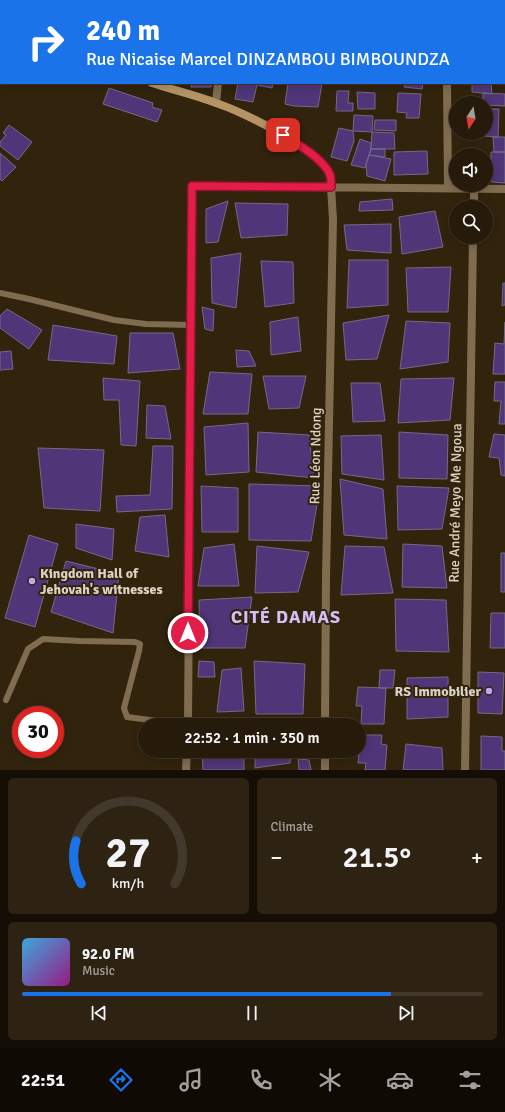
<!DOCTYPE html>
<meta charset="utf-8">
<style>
:root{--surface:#261a0a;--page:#2e2313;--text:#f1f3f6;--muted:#a4a19c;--line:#42382b;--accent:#1a73e8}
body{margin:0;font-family:Signika,sans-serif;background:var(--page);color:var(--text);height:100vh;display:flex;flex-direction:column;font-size:15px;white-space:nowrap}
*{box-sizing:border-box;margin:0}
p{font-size:13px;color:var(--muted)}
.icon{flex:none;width:22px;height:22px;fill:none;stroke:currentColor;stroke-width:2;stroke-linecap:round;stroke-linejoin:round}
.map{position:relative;height:770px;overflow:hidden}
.details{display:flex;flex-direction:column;gap:8px;padding:8px;background:#150e06;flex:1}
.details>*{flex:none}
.guide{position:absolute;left:0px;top:0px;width:505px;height:84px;box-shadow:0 2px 10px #0003,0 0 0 1px var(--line);background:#1a73e8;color:#fff;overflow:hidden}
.needle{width:26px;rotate:192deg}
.tools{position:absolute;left:449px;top:96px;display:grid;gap:8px}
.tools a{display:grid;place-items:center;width:44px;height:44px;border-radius:50%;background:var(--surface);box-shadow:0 2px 10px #0003,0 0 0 1px var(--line);font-size:20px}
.speed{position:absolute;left:12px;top:706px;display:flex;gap:8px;font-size:20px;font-weight:700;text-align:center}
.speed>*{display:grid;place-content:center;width:52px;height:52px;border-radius:50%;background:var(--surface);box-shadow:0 2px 10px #0003,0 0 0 1px var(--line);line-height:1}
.speed .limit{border:6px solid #d22;background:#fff;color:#111}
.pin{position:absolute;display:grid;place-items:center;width:34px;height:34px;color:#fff;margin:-17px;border-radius:8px;box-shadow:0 2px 6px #0006}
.me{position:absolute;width:44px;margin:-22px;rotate:0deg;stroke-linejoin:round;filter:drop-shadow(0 0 3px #0008)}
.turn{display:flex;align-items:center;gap:14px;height:84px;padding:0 20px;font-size:18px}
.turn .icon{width:52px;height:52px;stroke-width:2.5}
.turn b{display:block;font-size:28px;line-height:34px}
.big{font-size:30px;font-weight:600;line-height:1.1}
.details .card{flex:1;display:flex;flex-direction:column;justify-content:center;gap:6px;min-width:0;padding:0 14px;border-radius:6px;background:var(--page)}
.details .dial{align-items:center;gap:0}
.dial svg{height:104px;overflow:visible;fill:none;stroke:var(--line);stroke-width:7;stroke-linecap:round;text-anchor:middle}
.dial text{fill:var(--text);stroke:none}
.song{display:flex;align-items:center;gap:12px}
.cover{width:48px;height:48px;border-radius:6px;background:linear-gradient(135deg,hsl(200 70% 55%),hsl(310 70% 35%))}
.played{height:4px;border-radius:2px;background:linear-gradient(90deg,var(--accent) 80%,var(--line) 80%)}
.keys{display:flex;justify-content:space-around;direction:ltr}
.heat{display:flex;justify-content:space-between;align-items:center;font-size:22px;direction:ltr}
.details .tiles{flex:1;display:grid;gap:8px;grid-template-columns:1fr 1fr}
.card:last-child{grid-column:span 2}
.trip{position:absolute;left:138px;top:718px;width:228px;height:40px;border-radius:20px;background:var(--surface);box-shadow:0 2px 10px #0003,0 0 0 1px var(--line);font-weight:600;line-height:40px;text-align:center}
.menu{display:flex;height:64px;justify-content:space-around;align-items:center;background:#0f0a04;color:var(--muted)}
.menu .icon{width:28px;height:28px}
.menu .active{color:var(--accent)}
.menu b{font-size:18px;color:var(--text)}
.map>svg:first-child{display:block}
</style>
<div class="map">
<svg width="505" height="770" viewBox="0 0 505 770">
<rect width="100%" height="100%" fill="#32230d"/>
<!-- building -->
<path fill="#503678" stroke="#736a84" d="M124,0H164V1H124Z
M237,0H284V1H237Z
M191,83H211V87H191Z
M238,83H273L272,88L257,85L253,102L235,99Z
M288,83H322L318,107L294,106L285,104Z
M405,83H423L422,89L404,87Z
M472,83H491L492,94L472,92Z
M109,88L153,103L152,107L162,110L157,122L103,104Z
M337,91H349L348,103H353V111H336Z
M357,92L375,93V109H358Z
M398,93L421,94L419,118H406L407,113L397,112Z
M483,93L505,94V106L486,105V103H483Z
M486,109H499L498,137L470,135V133H486Z
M354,115L373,116L372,132L353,131Z
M375,120H396V131L374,130Z
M9,125L32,142L18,160L0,146V142L6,135L3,133Z
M339,128L353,131L354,141L347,161L331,157Z
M372,132L394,133L395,149H371Z
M493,137H505V152H494Z
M360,139L371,143V149L365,168L351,165Z
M371,149H385V157L369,155Z
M427,151L428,174L394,175V152Z
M491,152H505V183L491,182Z
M0,153L16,167L2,181L0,179Z
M369,155L391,159L385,181L367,176L366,164Z
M392,199L393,210L359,211L360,202Z
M228,201L218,242L206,243V209Z
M235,203L288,204L287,235L241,238Z
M435,211L443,247L402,254L399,217Z
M391,224V253L347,250L344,225Z
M241,253L236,308L212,303L211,258Z
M349,260H388V305L347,308Z
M261,261L293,262L294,303L265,307Z
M451,267L448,312H408L406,268Z
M503,283H505V305L502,306Z
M202,307L214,310L213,331L205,329Z
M7,309L42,330L29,349L0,328V316Z
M389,315L377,359L346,360L343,323Z
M298,317L301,351L271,355L270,322Z
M406,321L450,323L448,362L400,369Z
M505,322V374H493L495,343L504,344Z
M53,325L117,336L114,364L48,360Z
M130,333H173L180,369L128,373Z
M236,350L249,351L256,366L237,367Z
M11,351L13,369L0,370V352Z
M210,372L252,374L248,414H203Z
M263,376H306L299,408L269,409Z
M103,378L140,381L136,446L121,445L119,400H104Z
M454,378L450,420L398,423L401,379Z
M495,382H505V424H499L501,401H494Z
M351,383H380L385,421L353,422Z
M147,405L165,406L171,439L146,438Z
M248,423L249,472L206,475L204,427Z
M258,432L309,435L314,478L256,472Z
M399,432L448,435L447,479L399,478Z
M494,434L505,435V476L501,475L499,458L489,457Z
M381,435L384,480L342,474L341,436Z
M153,446H173L172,509L117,512L116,496L150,495Z
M38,448L104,450L100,511L44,508Z
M340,479L383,489L387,539L344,535Z
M249,484L320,486L311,541L249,540Z
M201,486L238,488V532H202Z
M397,486L449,488L442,529L398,530Z
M165,515L169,557L135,551L140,517Z
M76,524L114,529L112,560L76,548Z
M29,535L58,544L35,627L5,618Z
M234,544L239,586H198L204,548Z
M403,544L442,546L447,588L402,587Z
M257,546L309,552L298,592L255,593Z
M345,546L384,547L393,593L341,595Z
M501,553H505V592H501Z
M66,561L119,574L113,633L51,612Z
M252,597L245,648H200L199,600Z
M395,599L446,600L449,652L396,651Z
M491,613H505V648H490Z
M199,661L214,662L215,677H198Z
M254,661L305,664L303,714H256Z
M241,668L244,711L217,712L222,670Z
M380,670H395L393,688H379Z
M478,672L504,673L502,714L478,713Z
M448,677V717L407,719V678Z
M358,687L386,688L384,724H361L362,706H356Z
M201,721H244V725H201Z
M254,721L297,723V725H254Z
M359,735H382L381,744L387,745L385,770H365L366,763H358L359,755H350V751H359Z
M481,736L502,737V751H505V770H481Z
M406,744L442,748L443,770H403Z
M202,751H244V770H203Z
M255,751H292L290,763L255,768Z
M298,759L309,760L311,770H299Z"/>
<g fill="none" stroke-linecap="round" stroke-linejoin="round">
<!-- lane -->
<path stroke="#806d50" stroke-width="6" d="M0,293L29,299L114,320L146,324L192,325
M6,700L28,649L43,639L80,641L135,642L140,644L139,651L124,708L127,717L188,725"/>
<!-- street -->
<path stroke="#806d50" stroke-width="8" d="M102,0V1
M220,0V1
M446,0V1
M0,45L1,44
M447,83L448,188
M216,103L218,83
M474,207V188
M188,725L192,186L505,189
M325,725L326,577L333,219L331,187
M186,770L187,751
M325,770V751
M465,770L473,237"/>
<!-- secondary -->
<path stroke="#b49465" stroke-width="8" d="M0,30H1
M152,83C173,90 195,95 216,103C241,111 322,150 330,175C331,179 331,184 331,187"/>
</g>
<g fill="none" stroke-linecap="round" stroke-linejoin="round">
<!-- route casing -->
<g stroke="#92132f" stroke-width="10">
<path id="route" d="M188,633L192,186L331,187C331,183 331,178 330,175C324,159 297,144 283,135"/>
</g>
<!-- route -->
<use href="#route" stroke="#e11d48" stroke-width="7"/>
</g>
<!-- markers -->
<g fill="#c2a8f3" stroke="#32230d" stroke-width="1.5">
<circle cx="32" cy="581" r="4"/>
<circle cx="489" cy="691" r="4"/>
</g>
<g text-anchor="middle" stroke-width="4" stroke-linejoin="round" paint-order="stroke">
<!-- street labels -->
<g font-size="14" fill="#dcd3c5" stroke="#32230d">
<text transform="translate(315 456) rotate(-89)" y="5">Rue Léon Ndong</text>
<text transform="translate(455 503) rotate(-89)" y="5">Rue André Meyo Me Ngoua</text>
</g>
<!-- poi labels -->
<g font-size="14" font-weight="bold" fill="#dcd3c5" stroke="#32230d" text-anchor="start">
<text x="40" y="578">Kingdom Hall of<tspan x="40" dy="16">Jehovah's witnesses</tspan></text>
<text x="481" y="696" text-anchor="end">RS Immobilier</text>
</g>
<!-- district labels -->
<g font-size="18" font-weight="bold" letter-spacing="1" fill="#d3c0f9" stroke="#32230d">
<text x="286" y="623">CITÉ DAMAS</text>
</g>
</g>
</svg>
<div class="tools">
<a><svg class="needle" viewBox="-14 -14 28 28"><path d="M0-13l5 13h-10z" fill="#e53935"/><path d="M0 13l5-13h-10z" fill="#a4a19c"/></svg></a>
<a><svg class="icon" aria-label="sound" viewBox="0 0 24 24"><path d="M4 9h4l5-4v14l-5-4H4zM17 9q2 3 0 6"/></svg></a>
<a><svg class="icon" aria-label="search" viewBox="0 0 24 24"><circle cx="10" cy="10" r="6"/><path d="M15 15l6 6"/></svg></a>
</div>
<div class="speed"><div class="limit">30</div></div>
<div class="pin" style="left:283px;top:135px;background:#d93025"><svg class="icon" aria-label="arrive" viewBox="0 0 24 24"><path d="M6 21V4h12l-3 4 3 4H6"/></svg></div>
<svg class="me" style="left:188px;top:633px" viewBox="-20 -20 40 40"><circle r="17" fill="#e11d48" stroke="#fff" stroke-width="3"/><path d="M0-11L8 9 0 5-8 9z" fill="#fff"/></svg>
<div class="trip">22:52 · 1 min · 350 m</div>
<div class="guide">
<div class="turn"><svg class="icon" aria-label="right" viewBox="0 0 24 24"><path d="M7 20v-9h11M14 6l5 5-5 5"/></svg><div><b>240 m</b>Rue Nicaise Marcel DINZAMBOU BIMBOUNDZA</div></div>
</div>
</div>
<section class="details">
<div class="tiles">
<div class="card dial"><svg viewBox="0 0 100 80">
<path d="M14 69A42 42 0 1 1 86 69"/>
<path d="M14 69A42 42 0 0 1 10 36" stroke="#1a73e8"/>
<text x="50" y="56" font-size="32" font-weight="700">27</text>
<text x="50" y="72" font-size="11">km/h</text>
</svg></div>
<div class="card"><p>Climate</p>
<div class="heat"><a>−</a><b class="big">21.5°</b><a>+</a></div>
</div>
<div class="card">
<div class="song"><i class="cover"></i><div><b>92.0 FM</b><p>Music</p></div></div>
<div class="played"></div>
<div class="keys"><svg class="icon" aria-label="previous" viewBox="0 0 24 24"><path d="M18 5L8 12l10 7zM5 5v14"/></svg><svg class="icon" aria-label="pause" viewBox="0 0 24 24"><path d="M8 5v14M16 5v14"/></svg><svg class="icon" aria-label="next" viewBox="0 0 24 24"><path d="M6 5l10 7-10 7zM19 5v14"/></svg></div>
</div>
</div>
</section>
<nav class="menu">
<b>22:51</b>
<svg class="icon active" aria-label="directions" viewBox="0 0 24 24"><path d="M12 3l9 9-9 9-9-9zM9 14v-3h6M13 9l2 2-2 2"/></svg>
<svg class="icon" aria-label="music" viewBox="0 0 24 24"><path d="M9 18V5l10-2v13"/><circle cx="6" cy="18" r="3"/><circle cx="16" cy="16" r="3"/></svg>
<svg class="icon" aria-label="phone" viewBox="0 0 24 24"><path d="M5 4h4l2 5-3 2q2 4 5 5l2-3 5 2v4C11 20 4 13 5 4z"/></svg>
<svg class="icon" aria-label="climate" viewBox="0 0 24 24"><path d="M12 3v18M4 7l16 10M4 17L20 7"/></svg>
<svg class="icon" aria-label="car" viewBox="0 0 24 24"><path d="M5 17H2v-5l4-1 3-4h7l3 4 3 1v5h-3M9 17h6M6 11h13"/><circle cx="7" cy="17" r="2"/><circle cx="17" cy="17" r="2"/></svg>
<svg class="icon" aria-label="filters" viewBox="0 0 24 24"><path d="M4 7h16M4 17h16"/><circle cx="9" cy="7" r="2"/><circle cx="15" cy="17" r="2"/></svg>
</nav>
